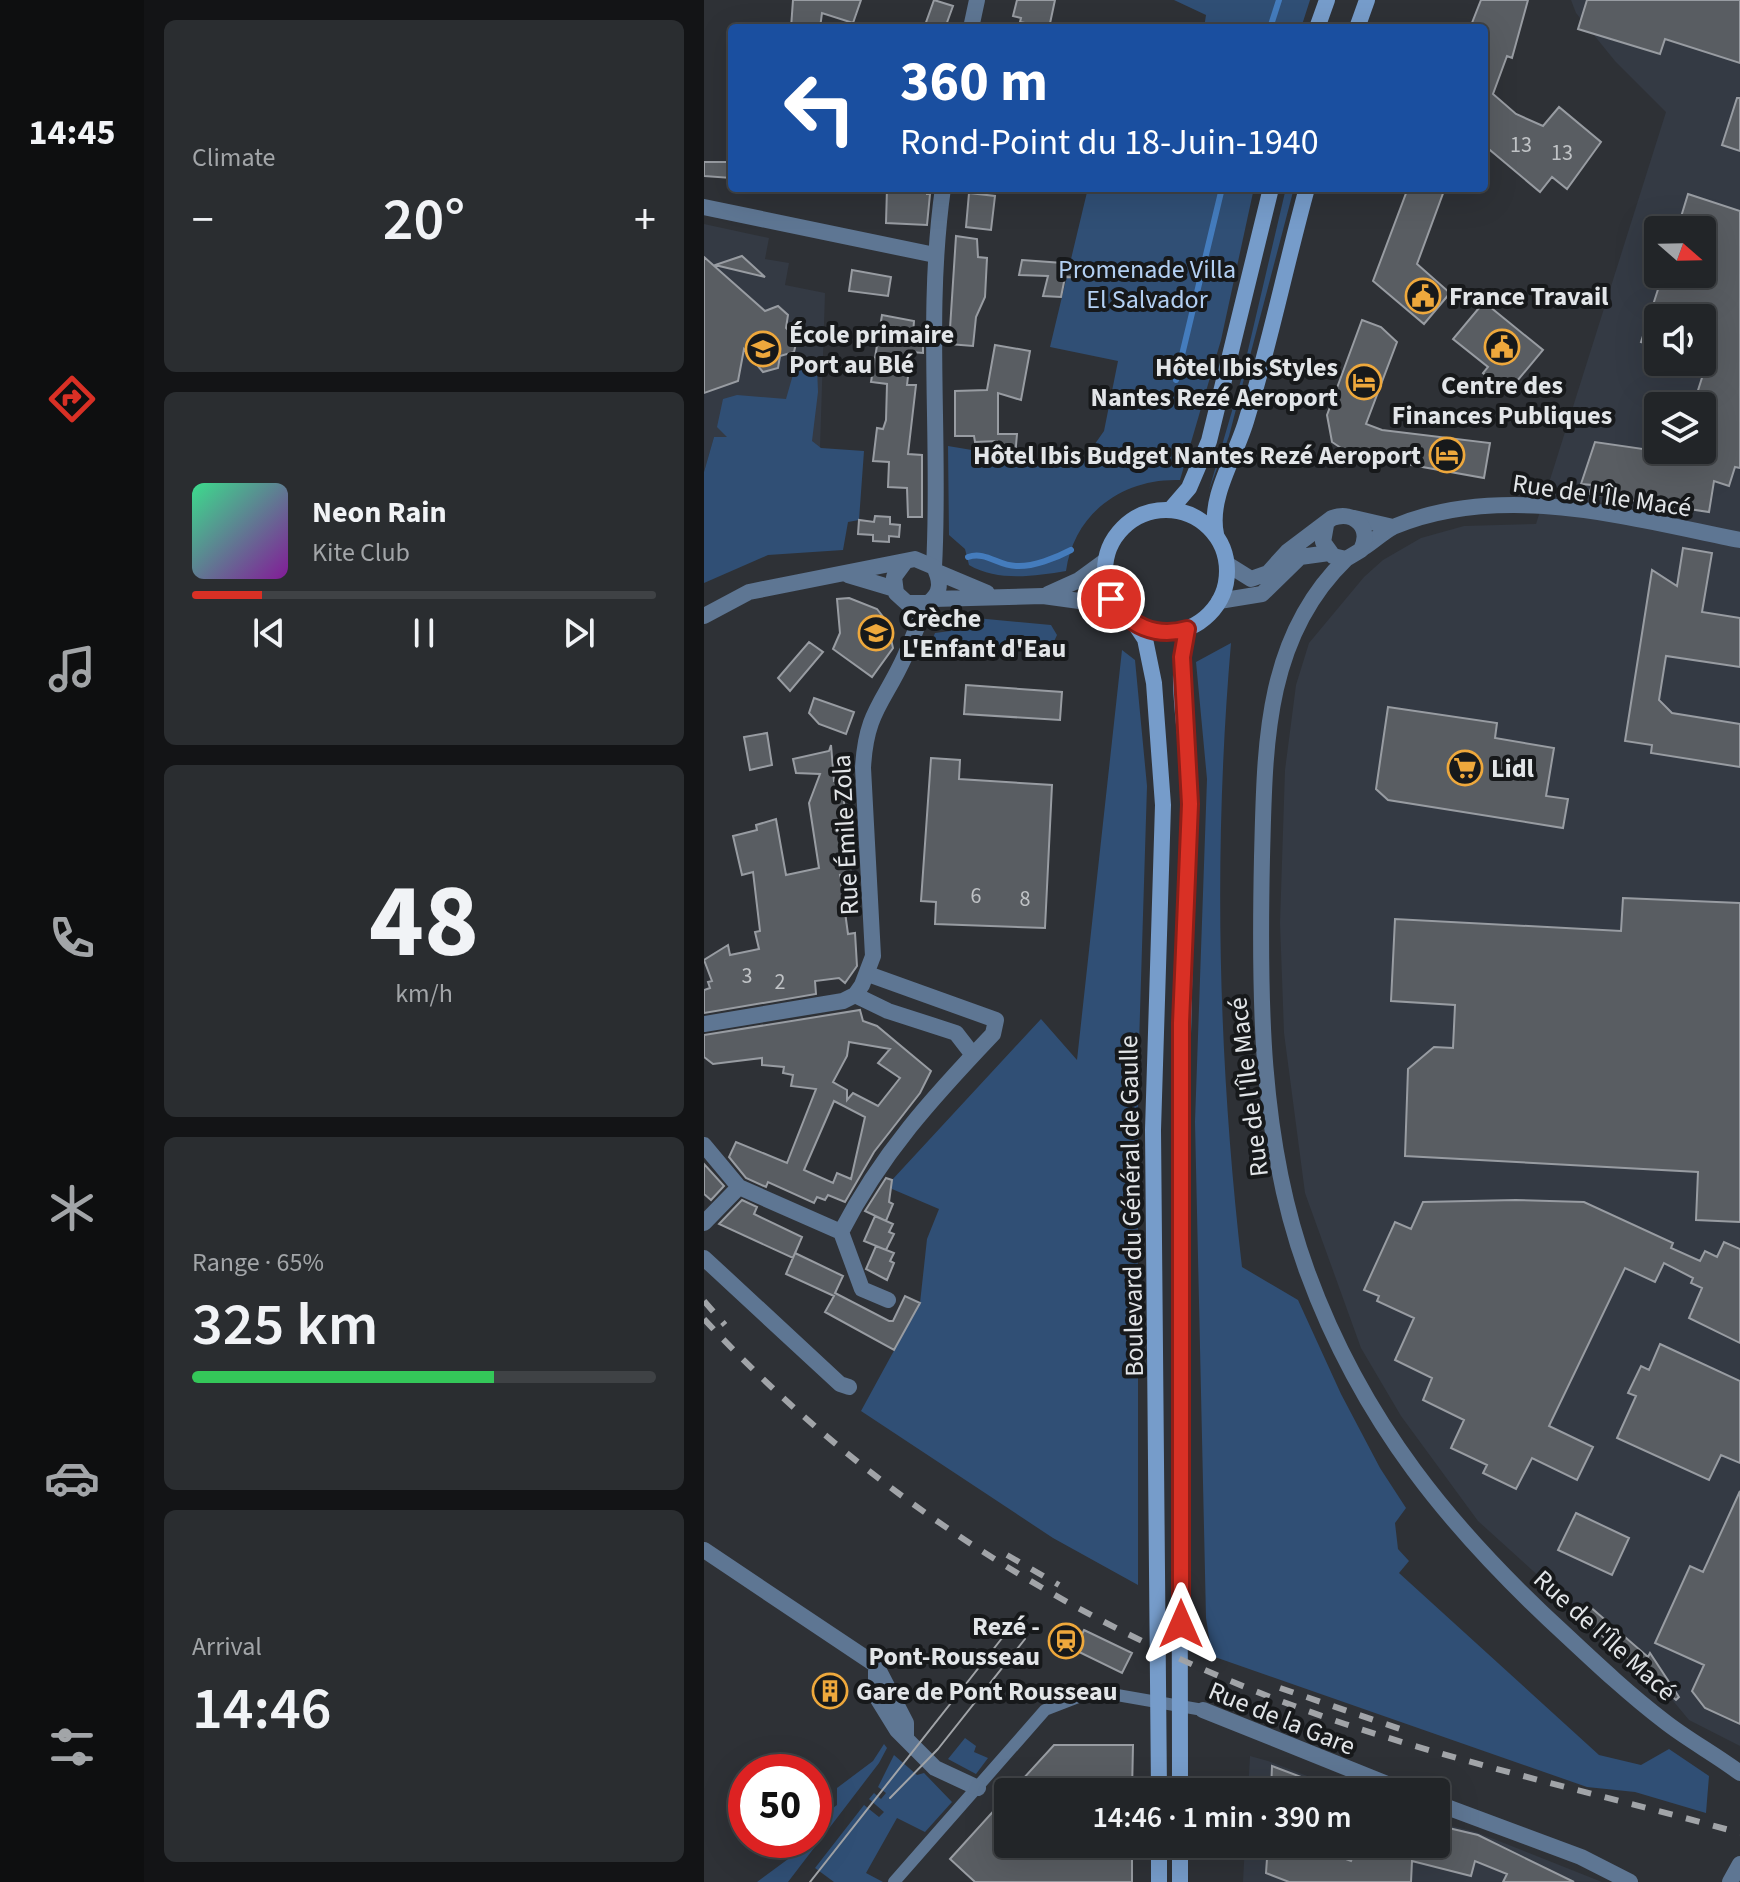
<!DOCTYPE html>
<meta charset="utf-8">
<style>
:root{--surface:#222528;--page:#2a2d30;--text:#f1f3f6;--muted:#a2a5a8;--line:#3f4245;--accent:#d93025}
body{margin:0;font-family:"Source Sans 3",sans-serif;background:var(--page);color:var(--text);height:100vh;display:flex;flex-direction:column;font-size:30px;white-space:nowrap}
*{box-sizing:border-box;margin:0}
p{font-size:26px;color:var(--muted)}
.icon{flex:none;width:44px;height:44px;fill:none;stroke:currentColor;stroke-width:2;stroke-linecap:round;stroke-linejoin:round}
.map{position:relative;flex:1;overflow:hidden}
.sheet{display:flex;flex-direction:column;gap:20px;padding:20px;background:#131416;width:560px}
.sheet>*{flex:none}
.banner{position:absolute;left:24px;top:24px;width:760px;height:168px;border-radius:8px;box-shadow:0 8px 32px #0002,0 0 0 2px var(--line);background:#1a4fa0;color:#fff;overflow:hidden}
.needle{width:52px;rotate:110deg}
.buttons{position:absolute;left:940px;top:216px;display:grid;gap:16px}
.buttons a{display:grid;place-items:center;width:72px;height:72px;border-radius:8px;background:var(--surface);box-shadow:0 8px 32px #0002,0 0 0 2px var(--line);font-size:40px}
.speed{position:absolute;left:24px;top:1754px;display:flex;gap:16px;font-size:40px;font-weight:700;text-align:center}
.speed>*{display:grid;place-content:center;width:104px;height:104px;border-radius:50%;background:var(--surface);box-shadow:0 8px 32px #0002,0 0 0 2px var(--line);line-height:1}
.speed .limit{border:12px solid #d22;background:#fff;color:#111}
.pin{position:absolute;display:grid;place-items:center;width:68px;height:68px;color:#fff;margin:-34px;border:4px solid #fff;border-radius:50%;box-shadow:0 2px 8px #0007}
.me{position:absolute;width:88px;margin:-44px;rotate:0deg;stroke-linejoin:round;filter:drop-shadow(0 0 6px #0008)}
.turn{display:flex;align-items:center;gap:28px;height:168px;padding:0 40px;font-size:36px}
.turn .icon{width:104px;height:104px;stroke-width:2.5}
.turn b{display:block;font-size:56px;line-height:68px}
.big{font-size:60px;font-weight:600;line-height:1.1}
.sheet .card{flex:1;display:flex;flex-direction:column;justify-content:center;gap:12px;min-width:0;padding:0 28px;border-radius:12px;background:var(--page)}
.sheet .dial{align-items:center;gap:0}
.dial b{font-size:104px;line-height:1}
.song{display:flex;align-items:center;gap:24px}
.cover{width:96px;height:96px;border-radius:12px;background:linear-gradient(135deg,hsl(150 70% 55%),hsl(290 70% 35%))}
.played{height:8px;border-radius:4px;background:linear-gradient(90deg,var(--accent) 15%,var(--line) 15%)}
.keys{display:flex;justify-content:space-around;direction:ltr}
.heat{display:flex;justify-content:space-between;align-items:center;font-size:44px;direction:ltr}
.charge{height:12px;border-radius:6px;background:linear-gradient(90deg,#34c759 65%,var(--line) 0)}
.trip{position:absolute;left:290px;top:1778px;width:456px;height:80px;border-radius:8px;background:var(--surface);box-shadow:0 8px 32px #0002,0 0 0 2px var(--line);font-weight:600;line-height:80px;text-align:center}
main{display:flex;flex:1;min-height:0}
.menu{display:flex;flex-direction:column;width:144px;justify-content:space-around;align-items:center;background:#0e0f10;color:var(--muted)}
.menu .icon{width:56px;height:56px}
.menu .selected{color:var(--accent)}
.menu b{font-size:36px;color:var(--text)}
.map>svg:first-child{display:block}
</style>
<main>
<nav class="menu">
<b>14:45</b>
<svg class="icon selected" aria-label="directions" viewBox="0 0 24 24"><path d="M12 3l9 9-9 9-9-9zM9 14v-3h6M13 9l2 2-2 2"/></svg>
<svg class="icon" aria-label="music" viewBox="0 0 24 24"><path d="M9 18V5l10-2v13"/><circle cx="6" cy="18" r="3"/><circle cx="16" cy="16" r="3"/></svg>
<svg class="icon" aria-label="phone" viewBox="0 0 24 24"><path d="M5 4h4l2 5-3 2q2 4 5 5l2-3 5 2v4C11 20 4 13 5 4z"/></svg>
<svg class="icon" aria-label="climate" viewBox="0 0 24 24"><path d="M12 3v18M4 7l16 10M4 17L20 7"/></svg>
<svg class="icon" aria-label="car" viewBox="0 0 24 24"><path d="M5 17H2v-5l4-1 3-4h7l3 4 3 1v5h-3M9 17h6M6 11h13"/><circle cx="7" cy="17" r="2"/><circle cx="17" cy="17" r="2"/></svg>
<svg class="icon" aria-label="filters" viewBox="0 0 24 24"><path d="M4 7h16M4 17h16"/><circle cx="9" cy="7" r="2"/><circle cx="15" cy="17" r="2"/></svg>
</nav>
<section class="sheet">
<div class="card"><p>Climate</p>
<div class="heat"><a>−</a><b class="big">20°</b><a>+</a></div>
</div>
<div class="card">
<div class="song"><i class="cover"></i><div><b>Neon Rain</b><p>Kite Club</p></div></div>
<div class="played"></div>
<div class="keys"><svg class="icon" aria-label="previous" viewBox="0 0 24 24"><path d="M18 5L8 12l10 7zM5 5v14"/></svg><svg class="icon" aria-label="pause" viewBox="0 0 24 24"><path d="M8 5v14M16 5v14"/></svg><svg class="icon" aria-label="next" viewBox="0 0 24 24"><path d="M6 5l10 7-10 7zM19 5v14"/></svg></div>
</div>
<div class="card dial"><b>48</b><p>km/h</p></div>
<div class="card"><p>Range · 65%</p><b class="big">325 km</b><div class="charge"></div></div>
<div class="card"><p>Arrival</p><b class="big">14:46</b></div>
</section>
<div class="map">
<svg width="1036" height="1882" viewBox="0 0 1036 1882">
<rect width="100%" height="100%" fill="#2e3136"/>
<!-- built -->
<path fill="#343a44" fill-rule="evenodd" d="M867,0H1036V1746L985,1720L960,1690L774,1521L697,1416L657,1348L601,1193L580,1033L576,923L581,770L592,685L605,643L660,577L679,560L717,538L760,526L832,524L962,112L911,61L872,13ZM954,230H998V274H954ZM954,318H998V362H954ZM954,406H998V450H954Z
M0,224L65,238L61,259L85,263L81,285L121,293L116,448L10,437L0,472Z
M546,1756L564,1761L645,1792H544Z
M732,1822L772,1832L898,1882H539L541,1844H732Z"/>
<!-- green -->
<path fill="#304f75" d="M470,0H606L597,28H500L502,15Z
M384,188H550L517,340L476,480C419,478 370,513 362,571C331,576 294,582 265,565L261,549L245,535L244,446L374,468L400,431L414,361L346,347Z
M582,188H590L525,436L505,490L537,380Z
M101,366L113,367L114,392L108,441L117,448L160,451L155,520L144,522L139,550L64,555L0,583V472L10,437H23L13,427L19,399L33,395L82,399L90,371Z
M272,618L347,625L353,635L346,650L260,646L243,660L228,658L225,647L231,633L246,631L258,619Z
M527,643C509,852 514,1058 538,1267L594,1300L637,1394L676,1468L702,1508L691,1523L694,1549L705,1561L695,1573L895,1755L937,1765L965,1749L1005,1776L1002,1813L931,1792L883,1787L508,1656L502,1618L491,1122L503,779L492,662Z
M418,650L431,660L443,786L434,1077V1585L349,1538L157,1411L216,1303L223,1239L235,1209L188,1189V1180L337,1019L373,1060Z
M261,1738L272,1746L270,1752L284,1758L272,1774L244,1759Z
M180,1744L183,1748L175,1763L84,1882H53L110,1840V1822L133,1805V1788L169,1761Z
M190,1755L213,1775L220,1773L248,1802L221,1832L193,1818L162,1873L179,1882H130L111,1868L160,1805L175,1817L180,1812L165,1799L170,1793L177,1799L182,1793L174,1787Z"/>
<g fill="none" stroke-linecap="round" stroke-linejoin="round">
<!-- stream -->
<path stroke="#447cbd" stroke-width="6" d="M566,28L575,0
M472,380L518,188
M264,557C282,551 294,566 312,566C329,567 352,558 367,550"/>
</g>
<!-- building -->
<path fill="#595d62" stroke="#989ca2" stroke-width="2" fill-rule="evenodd" d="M89,0H157L149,23L118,13L116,28H87Z
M230,0L249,6L241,28H220Z
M313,0H351L345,28L316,22L317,18L309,16Z
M777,0H824L808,58L803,56L789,94L812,114L839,126L855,107L897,142L863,189L848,177L836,192L780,145V28H766Z
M883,0H1036V63L961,39L956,54L874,29Z
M1033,98H1036V151L1018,145Z
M0,162H28L27,178L0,176Z
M183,188H223V194H226L223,225L182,223Z
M704,188H741L713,264L746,293L720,324L669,281Z
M265,193L291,196L287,230L262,227Z
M984,194L1036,211V468L1031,467L1025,486L1010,481L1005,512L885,494L888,485L877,484L891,442L973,454L974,450H998V406H989L1003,362L998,361V318H954V347L937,342L959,274H998V230H973Z
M252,236L273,239L274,257L283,258L281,297L272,317L269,346L245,344Z
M38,256L61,277L11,265Z
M0,257L61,311L74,306L84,315L82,328L93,339L90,352L76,356L74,368L59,372L40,349L34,381L0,393Z
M318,260L386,265V278L361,277L357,297L339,296L344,276L315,275Z
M148,270L187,277L184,296L145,291Z
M780,302L839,350L803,393L779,373L784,367L749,339Z
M178,315L210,321L209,334L219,335V353L207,352L203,385H212L204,454L218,455V517H204L203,488L184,487L185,462L169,461L173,428L179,429L182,420L183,384L167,382Z
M658,320L677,327L693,342L662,424L678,430L786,443L780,478L646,454L628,442L623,415Z
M291,345L326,351L317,400L294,393V434H313L311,457L292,454L293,441L271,442L270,436H251V391L283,390Z
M171,516L186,517V524L196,525L195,537L185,536V542L169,541V535L154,534L155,520L170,522Z
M979,548L1008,553L998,612L1036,618V667L962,656L955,700L968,713L1036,724V767L947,753L948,745L921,741L948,570L973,586Z
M145,598L173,609L183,622L189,648L168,677L129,649L136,633L133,599Z
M105,642L119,652L86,691L74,678Z
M262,685L358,692L356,720L260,714Z
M110,698L150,712L142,734L115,724L105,713Z
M684,707L793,723L791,738L850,748L842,796L864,799L859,828L684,800L672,789Z
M63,733L68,765L46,770L40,737Z
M127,745L130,781H138L147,874L136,875L144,934L151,933L153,966L141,983L135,978L111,981L112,994L0,1013V990L6,988L4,982L8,981L0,960L24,945L26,955L55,949L51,932L56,931L49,872L38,875L29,836L53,830L52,825L72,819L82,875L115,868L105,803L116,774L92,773L89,759L125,751Z
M227,758L256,760L255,779L348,785L341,928L231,924L232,902L217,901Z
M919,898L1036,903V1222L992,1220L994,1172L701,1156L704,1069L730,1047L749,1048L751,1005L687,1001L691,919L917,931Z
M156,1010L159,1021L173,1026L227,1071L216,1093L170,1152L141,1202L124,1195L121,1200L113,1197L110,1203L64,1182L62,1187L42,1178L25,1157L32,1142L83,1163L112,1089L87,1086L89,1075L79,1073L80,1067L58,1065V1058L9,1064L0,1057V1035ZM145,1042L186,1049L174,1063L196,1078L174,1106L149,1093L143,1100V1090L129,1082L143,1056ZM130,1101L161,1117L147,1179L133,1173L129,1183L100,1170Z
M0,1164L20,1186L7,1200L0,1194Z
M182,1178L188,1180L185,1202L189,1204L182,1221L161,1211Z
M38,1200L53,1207L50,1214L98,1237L89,1258L15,1224Z
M812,1200L880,1202L969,1243L967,1248L996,1261L1001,1251L1013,1257L1020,1242L1036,1249V1343L985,1318L998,1288L987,1283L989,1278L960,1263L951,1282L921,1268L845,1426L889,1447L873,1480L828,1458L812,1489L779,1473L783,1465L747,1448L760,1420L719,1400L728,1378L691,1360L710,1318L673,1301L675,1296L660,1290L691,1222L707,1229L719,1202Z
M171,1216L189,1224L185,1232L190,1234L182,1250L160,1241Z
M172,1246L190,1253L186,1261L190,1263L183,1280L162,1269Z
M91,1253L139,1276L131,1293L185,1321H189L201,1296L216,1303L190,1350L121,1312L130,1296L82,1274Z
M956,1344L1036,1381V1463L1017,1455L1005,1480L913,1438L932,1396L924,1393L937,1366L945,1370Z
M1036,1491V1724L1001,1708L988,1691L1000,1665L951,1643L986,1566L999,1572Z
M872,1513L925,1538L908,1575L854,1550Z
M884,1605L944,1657L946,1653L975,1697L972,1700L874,1615Z
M380,1630L428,1653L418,1673L371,1650Z
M350,1745H429L428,1792H307Z
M568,1766L634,1791V1792H567Z
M304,1795V1844H428V1882H271L246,1859Z
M732,1825L774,1835L870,1882H799L803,1874L771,1861L767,1876L708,1861L707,1882H585L562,1873L564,1844H617L615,1849L647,1861L654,1844H732Z"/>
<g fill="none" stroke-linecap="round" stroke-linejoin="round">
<!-- pedestrian -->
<path stroke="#5e7693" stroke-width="12" d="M190,1882L341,1710L390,1691L499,1710"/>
<!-- minor -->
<path stroke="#5e7693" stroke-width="16" d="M267,28L273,0
M0,207L231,255
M650,518L689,527
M659,548C669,542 679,532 689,527C798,481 926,518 1036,540
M230,567C237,441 221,314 239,188
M151,995L184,1011L252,1033L269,1055
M0,1024L139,1001L151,995L158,985L169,956L159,768C162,711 180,703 201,656C209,638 215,620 224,603
M0,1145L35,1187
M0,1223L35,1187L137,1232L158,1289L184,1300
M137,1232C177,1154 229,1097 289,1034L292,1020L164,974
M0,1258L136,1384L145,1387
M0,1550L172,1665L202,1723V1739
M172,1671V1696L193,1730L231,1768L274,1788
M499,1710L703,1792
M732,1803L877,1857L926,1882"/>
<!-- tertiary -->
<path stroke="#5e7693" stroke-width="16" d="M642,559C559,639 561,750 558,857C555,995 555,1140 603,1271C658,1422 747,1530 864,1637C895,1666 926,1695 960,1721C984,1740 1011,1754 1036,1773
M523,564L547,579L564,573L583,552L628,518C651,510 668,528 657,550L642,559L629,556L619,542L622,525
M233,572L283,593
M144,575L191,589
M344,594L375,580L401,561
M229,599L339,596L412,606
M515,601L558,594L596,557L625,553
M0,616L45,592L211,559L230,567C237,581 238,593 224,603H203L192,593L190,577L201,562
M1026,1882L1036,1864"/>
<!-- secondary -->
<path stroke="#769cca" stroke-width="16" d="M613,28L623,0
M653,28L663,0
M401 571a61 61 0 1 1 122 0a61 61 0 1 1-122 0Z
M466,510L485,488L505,441L567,188
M512,534C504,496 533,455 543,418C566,343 582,264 603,188
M431,624L441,639L450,683L459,805L449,1130L455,1792
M476,1792C476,1464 472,1136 486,809C488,752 467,681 483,629
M476,1844V1882
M455,1882V1844"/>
<!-- tram -->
<path stroke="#a1a4a8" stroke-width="2" d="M186,1798L234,1749L321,1639
M106,1882L306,1628"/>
<!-- rail -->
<path stroke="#a1a4a8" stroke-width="6" stroke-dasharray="14 14" stroke-linecap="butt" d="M0,1301L21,1325
M0,1319C175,1508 397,1642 641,1724C770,1767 904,1796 1036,1833
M303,1555L355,1585
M576,1688L708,1733"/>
</g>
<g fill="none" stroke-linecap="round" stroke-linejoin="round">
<!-- route casing -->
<g stroke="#8d1f18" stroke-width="20">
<path id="route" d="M407,599C425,626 452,638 483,629L478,657L486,804L477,1023V1624"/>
</g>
<!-- route -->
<use href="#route" stroke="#d93025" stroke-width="14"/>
</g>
<!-- icons -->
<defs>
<g id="civic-ring" transform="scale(1.8)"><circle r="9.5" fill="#17191b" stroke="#eea83c" stroke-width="1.5"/><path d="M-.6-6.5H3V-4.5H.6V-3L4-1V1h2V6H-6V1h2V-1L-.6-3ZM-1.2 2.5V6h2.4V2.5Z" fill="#eea83c"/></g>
<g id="school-ring" transform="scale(1.8)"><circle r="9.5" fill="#17191b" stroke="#eea83c" stroke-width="1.5"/><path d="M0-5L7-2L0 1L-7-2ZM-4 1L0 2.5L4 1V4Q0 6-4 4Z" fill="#eea83c"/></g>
<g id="hotel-ring" transform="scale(1.8)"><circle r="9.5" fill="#17191b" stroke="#eea83c" stroke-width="1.5"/><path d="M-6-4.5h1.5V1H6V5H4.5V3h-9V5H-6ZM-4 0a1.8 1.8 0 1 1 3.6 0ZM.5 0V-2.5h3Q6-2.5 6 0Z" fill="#eea83c"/></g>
<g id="supermarket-ring" transform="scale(1.8)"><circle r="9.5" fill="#17191b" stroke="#eea83c" stroke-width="1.5"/><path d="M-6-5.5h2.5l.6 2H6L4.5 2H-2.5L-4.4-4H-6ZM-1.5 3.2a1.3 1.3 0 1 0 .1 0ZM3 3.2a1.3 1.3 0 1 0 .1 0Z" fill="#eea83c"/></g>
<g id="station-ring" transform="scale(1.8)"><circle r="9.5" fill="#17191b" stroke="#eea83c" stroke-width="1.5"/><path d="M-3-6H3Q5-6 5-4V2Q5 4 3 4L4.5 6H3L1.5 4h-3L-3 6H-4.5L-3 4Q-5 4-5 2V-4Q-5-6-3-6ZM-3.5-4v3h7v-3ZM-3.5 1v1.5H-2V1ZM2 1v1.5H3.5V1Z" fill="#eea83c"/></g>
<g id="building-ring" transform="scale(1.8)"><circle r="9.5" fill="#17191b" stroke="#eea83c" stroke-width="1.5"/><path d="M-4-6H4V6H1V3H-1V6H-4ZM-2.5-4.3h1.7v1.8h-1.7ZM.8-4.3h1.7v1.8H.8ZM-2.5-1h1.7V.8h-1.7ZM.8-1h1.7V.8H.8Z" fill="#eea83c"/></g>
</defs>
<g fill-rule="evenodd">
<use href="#civic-ring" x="719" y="296"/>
<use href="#civic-ring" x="798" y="347"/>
<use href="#school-ring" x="59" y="349"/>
<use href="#hotel-ring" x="660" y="382"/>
<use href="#hotel-ring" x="743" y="455"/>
<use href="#school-ring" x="172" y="633"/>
<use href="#supermarket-ring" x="761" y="768"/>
<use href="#station-ring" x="362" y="1641"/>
<use href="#building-ring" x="126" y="1691"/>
</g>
<g text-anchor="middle" stroke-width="8" stroke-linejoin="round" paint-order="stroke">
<!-- number labels -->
<g font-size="22" fill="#c0c3c6">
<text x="817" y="152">13</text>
<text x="858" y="160">13</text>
<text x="272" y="903">6</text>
<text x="321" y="906">8</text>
<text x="43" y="983">3</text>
<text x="76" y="989">2</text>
</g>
<!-- park labels -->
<g font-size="26" fill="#b3d0f3" stroke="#17191b">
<text x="443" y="278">Promenade Villa<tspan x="443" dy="30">El Salvador</tspan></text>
</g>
<!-- poi labels -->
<g font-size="26" font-weight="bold" fill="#e2e5e8" stroke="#17191b" text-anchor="start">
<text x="745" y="305">France Travail</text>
<text x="85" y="343">École primaire<tspan x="85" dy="30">Port au Blé</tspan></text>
<text x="634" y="376" text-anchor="end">Hôtel Ibis Styles<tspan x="634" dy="30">Nantes Rezé Aeroport</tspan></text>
<text x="798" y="394" text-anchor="middle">Centre des<tspan x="798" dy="30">Finances Publiques</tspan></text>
<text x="717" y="464" text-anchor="end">Hôtel Ibis Budget Nantes Rezé Aeroport</text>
<text x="198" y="627">Crèche<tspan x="198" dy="30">L'Enfant d'Eau</tspan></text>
<text x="787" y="777">Lidl</text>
<text x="336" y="1635" text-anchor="end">Rezé -<tspan x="336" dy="30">Pont-Rousseau</tspan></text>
<text x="152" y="1700">Gare de Pont Rousseau</text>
</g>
<!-- street labels -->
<g font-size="26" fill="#e2e5e8" stroke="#17191b">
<text transform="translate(898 495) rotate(8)" y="9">Rue de l'Île Macé</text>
<text transform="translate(141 835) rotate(-93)" y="9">Rue Émile Zola</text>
<text transform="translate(544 1087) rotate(-97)" y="9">Rue de l'Île Macé</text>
<text transform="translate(427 1206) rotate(-91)" y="9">Boulevard du Général de Gaulle</text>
<text transform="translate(901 1635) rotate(42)" y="9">Rue de l'Île Macé</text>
<text transform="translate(578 1718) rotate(22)" y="9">Rue de la Gare</text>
</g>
</g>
</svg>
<div class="buttons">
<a><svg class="needle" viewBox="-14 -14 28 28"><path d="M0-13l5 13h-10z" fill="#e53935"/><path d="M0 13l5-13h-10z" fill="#a2a5a8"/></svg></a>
<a><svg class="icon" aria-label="sound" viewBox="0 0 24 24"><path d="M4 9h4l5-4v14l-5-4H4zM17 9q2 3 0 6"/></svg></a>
<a><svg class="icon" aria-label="layers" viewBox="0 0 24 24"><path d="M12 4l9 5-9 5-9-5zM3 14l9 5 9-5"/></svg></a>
</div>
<div class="speed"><div class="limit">50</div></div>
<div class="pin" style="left:407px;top:599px;background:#d93025"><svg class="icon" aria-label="arrive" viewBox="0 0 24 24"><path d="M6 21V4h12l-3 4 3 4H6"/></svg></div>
<svg class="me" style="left:477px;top:1624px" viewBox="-20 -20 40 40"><path d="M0-17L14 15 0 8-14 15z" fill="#d93025" stroke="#fff" stroke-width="4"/></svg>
<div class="trip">14:46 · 1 min · 390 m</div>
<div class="banner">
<div class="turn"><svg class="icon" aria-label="left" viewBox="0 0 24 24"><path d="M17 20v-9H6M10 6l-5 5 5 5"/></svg><div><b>360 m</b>Rond-Point du 18-Juin-1940</div></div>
</div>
</div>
</main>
